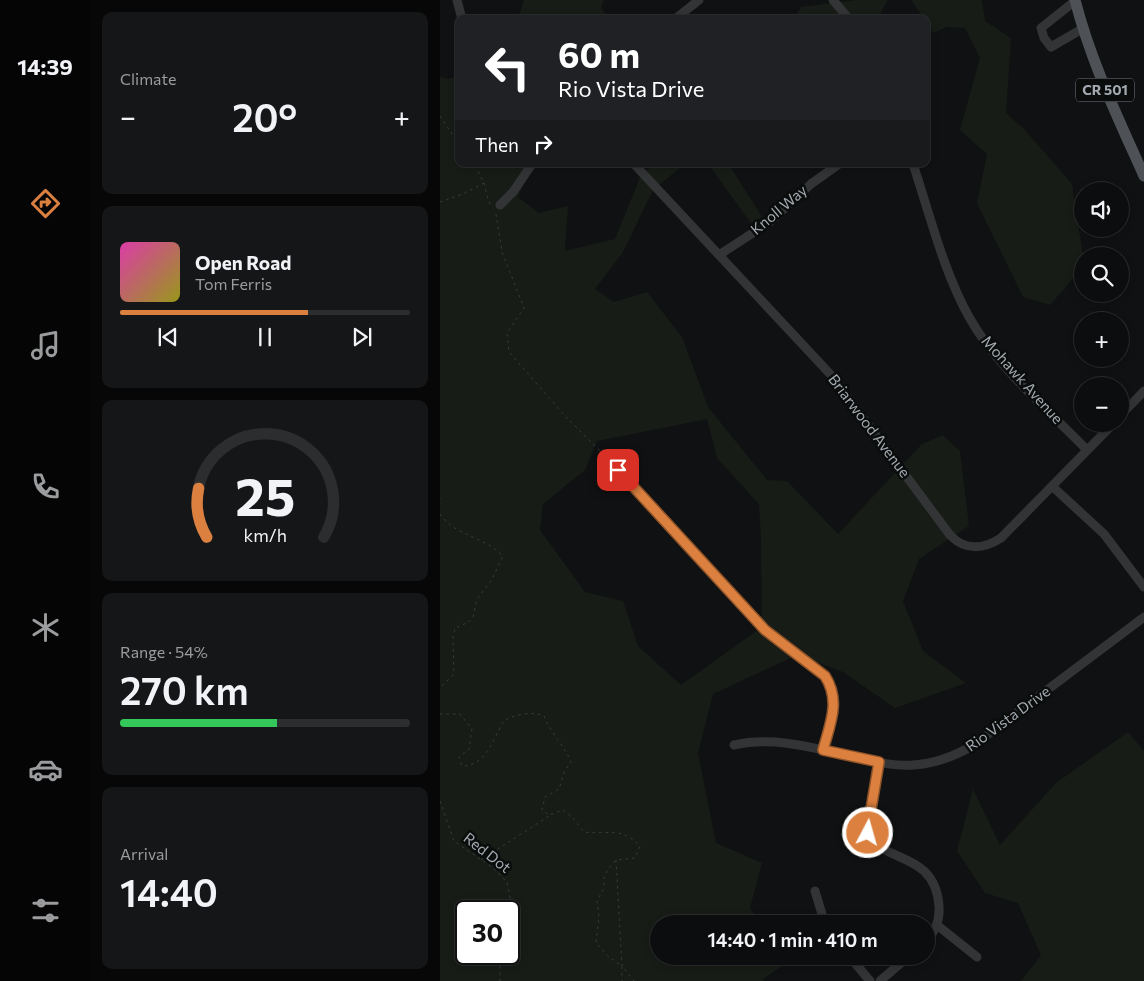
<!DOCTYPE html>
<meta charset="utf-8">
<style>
:root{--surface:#0c0d0e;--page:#151617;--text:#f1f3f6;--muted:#9a9c9e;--line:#2c2d2e;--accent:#db803f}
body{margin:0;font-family:Commissioner,sans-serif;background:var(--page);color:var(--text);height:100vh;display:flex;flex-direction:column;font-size:19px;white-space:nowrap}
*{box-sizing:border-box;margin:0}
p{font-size:16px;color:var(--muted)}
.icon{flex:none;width:28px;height:28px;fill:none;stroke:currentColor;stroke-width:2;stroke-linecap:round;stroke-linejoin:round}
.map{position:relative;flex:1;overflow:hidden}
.side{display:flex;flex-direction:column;gap:12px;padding:12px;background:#070708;width:350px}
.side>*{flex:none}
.banner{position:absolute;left:15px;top:15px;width:475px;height:152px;border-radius:10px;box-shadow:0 2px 8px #0003,0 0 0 1px var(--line);background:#202124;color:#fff;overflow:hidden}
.tools{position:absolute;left:634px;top:182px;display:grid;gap:10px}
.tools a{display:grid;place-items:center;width:55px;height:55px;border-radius:50%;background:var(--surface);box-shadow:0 2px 8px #0003,0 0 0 1px var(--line);font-size:25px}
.speed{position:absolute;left:15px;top:900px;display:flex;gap:10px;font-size:25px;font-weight:700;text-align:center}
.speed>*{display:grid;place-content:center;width:65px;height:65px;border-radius:50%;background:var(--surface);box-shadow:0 2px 8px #0003,0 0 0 1px var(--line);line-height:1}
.speed .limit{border:2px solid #111;border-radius:8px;background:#fff;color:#111}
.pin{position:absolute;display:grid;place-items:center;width:42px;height:42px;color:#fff;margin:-21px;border-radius:10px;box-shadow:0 2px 8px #0006}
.me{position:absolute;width:55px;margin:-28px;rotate:6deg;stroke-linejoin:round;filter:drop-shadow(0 0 4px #0008)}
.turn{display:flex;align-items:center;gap:18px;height:105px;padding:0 20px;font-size:22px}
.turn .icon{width:65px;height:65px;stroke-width:2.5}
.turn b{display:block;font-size:35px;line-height:42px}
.then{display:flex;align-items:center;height:48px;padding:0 20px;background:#0003;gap:10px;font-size:19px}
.big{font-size:38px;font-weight:600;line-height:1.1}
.side .widget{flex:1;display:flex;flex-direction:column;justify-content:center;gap:8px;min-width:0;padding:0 18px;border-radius:10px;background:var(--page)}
.side .dial{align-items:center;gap:0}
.dial svg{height:130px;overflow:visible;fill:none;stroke:var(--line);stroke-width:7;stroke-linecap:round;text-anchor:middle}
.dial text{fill:var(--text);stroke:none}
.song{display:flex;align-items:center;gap:15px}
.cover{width:60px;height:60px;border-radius:8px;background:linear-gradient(135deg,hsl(320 70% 55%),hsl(60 70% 35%))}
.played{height:5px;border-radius:2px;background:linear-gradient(90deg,var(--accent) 65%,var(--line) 65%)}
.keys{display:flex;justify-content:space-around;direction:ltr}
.heat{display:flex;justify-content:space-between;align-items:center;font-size:28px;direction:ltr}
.charge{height:8px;border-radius:4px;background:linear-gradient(90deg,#34c759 54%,var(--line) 0)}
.trip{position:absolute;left:210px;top:915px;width:285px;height:50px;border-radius:25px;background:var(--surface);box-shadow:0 2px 8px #0003,0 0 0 1px var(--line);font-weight:600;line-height:50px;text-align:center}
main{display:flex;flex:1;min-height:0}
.tab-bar{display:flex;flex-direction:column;width:90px;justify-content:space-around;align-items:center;background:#050506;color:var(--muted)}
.tab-bar .icon{width:35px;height:35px}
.tab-bar .selected{color:var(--accent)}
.tab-bar b{font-size:22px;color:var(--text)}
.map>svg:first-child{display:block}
</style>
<main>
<nav class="tab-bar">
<b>14:39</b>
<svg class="icon selected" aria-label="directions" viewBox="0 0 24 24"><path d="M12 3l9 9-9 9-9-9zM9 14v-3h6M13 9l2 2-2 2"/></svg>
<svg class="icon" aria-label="music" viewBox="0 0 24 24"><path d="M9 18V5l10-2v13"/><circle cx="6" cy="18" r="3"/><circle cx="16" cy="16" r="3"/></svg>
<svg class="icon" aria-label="phone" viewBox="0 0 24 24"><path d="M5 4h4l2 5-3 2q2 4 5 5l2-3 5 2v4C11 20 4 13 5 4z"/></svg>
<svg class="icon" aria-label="climate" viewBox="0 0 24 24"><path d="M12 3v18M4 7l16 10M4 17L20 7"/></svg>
<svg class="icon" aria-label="car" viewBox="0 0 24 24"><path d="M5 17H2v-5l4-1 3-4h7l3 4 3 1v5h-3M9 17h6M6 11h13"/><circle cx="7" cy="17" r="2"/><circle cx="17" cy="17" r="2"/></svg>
<svg class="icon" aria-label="filters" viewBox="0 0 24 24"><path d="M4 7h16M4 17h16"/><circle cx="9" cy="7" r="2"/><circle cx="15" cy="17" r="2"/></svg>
</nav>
<section class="side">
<div class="widget"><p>Climate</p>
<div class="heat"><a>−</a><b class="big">20°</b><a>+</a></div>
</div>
<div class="widget">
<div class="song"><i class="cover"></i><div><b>Open Road</b><p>Tom Ferris</p></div></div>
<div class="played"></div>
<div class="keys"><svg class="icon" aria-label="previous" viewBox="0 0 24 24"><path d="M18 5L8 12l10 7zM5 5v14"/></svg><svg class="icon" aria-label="pause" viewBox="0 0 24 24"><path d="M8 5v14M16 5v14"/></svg><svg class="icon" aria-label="next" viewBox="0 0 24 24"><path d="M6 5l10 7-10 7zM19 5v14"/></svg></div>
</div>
<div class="widget dial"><svg viewBox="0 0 100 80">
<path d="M14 69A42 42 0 1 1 86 69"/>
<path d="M14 69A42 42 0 0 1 9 39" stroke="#db803f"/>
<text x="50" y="56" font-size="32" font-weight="700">25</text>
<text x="50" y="72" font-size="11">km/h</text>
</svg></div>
<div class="widget"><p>Range · 54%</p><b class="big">270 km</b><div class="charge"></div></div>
<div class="widget"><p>Arrival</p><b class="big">14:40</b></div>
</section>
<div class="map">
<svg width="704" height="981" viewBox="0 0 704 981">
<rect width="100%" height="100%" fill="#101112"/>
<!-- green -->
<path fill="#181c17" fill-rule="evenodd" d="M84,0H164L161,6L167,19H78Z
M417,0H448L437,19H354L361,7Z
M471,0H542L545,21L571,38L566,113L584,129L632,184L643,256L642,268L610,305L583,297L537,203L547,154L520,130L540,58L525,28L507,27L493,33L486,22V19H484Z
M19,75V164H93L78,197L99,213L128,206L125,251L175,239L201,175L215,164H245L213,190L183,252L155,289L174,302L207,292L242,337L268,407L327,480L347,481L398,534L482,444L503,435L520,451L529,526L479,559L463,601L483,651L526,683L455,708L403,672L357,655L273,694L258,753L276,843L322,863L310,908L320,924H219V956H340L345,964L323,979L324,981H0V77L9,79ZM267,419L277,458L319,504L321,539L322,627L241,685L198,646L183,601L145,592L100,530L103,504L145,470L157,441ZM26,911H69V954H26Z
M268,164H290V166L322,217L311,223Z
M688,732L704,751V981H581L601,955L578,903L545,893L517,851L533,789L560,845L616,783Z"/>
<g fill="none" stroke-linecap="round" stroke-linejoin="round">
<!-- path -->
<path stroke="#383b3d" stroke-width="1" stroke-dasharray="2.5 4" stroke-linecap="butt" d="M0,116L19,144
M44,183L48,199L51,206
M0,202L23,194L44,183L34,164
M56,214L62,252L84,308L67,333L69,352L126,417L173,464
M0,498V499
M0,514C16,537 44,536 63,556L51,581L37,599L33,617L29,622L15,628L13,638L14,674L0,688
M0,714H20L32,729L29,749L19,757L22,766C46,766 52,741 63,722C72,714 94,711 104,716C111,734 124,745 131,762L125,770L119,789L105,797L102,810L109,815L123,810L132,817L144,832C168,835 181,826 200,846L195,858L176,860L169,868L164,877V888L157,901L159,918L156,943L169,957L182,966V981
M0,801L14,841L53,868L67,882L72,907L69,921
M41,860L109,816
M176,860L182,966L194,981
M57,954L60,958V981"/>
<!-- minor -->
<path stroke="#323436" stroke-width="9" d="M17,0L22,19
M393,0L409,19
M635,1L601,28L604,38L611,47L642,29
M235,19L259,0
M194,164L391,375L510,535C525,551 544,549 561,538L673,424
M473,164C490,215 503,270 529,317C557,367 607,409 647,450
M60,205L73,192L92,164
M279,255L331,221L371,184L399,164
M680,416L704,391
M178,470L325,630L385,676L393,693L395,702L394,712L383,750
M613,487L664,534L704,587
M294,745C336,735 381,750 423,759C439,763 456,766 473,765C495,764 515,756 534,745L704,617
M439,763L428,827C431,865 495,846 499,906C500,920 496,931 486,941
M375,891L385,924
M497,925L537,957
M409,956L430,981
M440,981L469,956"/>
<!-- major -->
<path stroke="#4e5155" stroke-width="11" d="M635,0C651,62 678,118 704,176"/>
</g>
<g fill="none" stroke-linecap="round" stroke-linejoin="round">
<!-- route casing -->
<g stroke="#8e5329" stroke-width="12">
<path id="route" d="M178,470L325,630L385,676C401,701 390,724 383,750L439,762L428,827V833"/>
</g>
<!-- route -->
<use href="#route" stroke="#db803f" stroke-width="9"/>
</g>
<g text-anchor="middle" stroke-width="5" stroke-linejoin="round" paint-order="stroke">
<!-- shield labels -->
<rect fill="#0b0c0c" stroke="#757b80" stroke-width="1" x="636" y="78.5" width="58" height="23" rx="4"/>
<g font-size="14" font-weight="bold" fill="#a3abb1">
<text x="665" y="95">CR 501</text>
</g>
<!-- street labels -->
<g font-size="15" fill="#a3abb1" stroke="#0b0c0c">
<text transform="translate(339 210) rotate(-40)" y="5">Knoll Way</text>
<text transform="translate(582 380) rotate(48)" y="5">Mohawk Avenue</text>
<text transform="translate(429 426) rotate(53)" y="5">Briarwood Avenue</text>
<text transform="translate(568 719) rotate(-36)" y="5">Rio Vista Drive</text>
<text transform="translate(47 853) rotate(38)" y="5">Red Dot</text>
</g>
</g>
</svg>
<div class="tools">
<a><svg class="icon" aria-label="sound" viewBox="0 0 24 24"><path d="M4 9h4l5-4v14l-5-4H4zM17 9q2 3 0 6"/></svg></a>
<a><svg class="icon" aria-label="search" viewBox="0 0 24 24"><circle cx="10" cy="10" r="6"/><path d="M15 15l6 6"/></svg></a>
<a>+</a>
<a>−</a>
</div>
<div class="speed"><div class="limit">30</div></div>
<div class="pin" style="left:178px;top:470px;background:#d93025"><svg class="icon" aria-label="arrive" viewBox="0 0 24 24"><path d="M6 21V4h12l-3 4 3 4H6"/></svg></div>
<svg class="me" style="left:428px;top:833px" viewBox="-20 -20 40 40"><circle r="17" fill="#db803f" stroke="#fff" stroke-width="3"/><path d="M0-11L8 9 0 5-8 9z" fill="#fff"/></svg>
<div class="trip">14:40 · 1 min · 410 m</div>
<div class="banner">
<div class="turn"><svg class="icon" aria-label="left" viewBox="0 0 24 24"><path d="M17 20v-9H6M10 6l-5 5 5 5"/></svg><div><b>60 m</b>Rio Vista Drive</div></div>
<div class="then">Then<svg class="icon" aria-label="right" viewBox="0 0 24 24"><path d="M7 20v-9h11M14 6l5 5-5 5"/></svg></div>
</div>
</div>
</main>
